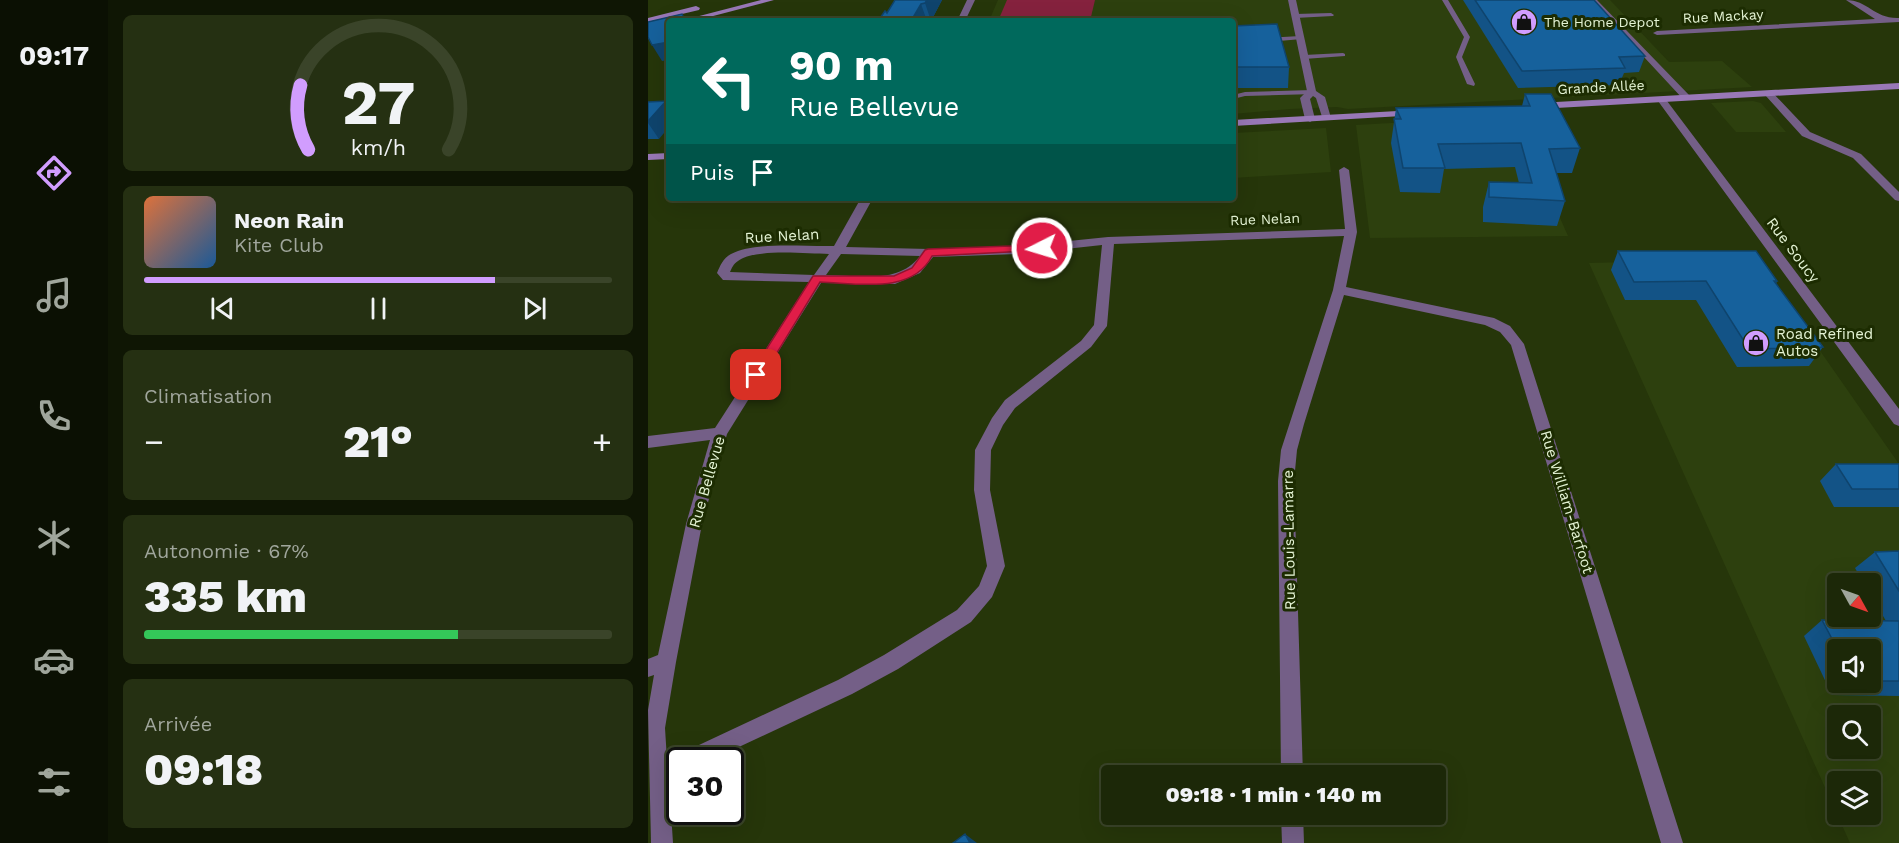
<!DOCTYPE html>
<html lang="fr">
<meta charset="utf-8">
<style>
:root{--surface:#1c2808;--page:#253012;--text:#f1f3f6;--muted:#a0a69c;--line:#3a4429;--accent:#d19dfe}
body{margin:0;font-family:"Work Sans",sans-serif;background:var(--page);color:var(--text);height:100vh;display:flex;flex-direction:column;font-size:22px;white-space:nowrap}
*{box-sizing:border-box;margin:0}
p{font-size:20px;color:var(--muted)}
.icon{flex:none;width:33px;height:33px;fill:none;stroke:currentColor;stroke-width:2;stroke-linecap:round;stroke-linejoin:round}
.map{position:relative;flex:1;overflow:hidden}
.panel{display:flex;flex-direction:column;gap:15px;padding:15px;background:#0f1604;width:540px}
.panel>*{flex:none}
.top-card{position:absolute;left:18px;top:18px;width:570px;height:183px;border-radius:6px;box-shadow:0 6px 24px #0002,0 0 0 2px var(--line);background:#00695c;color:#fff;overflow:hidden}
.needle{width:39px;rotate:130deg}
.tools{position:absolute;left:1179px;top:573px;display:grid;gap:12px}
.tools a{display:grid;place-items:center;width:54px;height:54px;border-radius:6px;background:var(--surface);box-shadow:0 6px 24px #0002,0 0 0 2px var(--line);font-size:30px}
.speed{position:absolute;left:18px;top:747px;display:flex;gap:12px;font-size:30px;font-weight:700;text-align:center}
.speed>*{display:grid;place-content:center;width:78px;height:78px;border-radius:50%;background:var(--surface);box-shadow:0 6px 24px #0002,0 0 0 2px var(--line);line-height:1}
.speed .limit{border:3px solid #111;border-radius:9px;background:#fff;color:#111}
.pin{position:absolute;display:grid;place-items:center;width:51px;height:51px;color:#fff;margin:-26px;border-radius:12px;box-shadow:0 3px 9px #0006}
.me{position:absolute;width:66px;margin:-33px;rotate:265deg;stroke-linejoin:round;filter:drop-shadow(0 0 4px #0008)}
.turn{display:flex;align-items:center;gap:21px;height:126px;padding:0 24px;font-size:27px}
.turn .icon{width:78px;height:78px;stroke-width:2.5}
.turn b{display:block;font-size:42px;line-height:51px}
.then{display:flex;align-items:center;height:57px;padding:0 24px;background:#0003;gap:12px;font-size:22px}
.big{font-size:45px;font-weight:800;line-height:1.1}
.panel .tile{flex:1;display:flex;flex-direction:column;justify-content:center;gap:9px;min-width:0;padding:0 21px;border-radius:9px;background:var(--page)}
.panel .dial{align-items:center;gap:0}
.dial svg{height:156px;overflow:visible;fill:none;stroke:var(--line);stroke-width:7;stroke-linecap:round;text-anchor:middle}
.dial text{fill:var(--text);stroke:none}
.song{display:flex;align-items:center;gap:18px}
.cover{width:72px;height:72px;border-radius:9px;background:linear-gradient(135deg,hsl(20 70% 55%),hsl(210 70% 35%))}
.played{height:6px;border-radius:3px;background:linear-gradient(90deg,var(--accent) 75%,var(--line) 75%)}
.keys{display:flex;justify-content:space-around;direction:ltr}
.heat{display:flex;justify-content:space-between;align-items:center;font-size:33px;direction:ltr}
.charge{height:9px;border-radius:4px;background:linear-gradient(90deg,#34c759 67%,var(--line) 0)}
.trip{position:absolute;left:453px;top:765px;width:345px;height:60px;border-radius:6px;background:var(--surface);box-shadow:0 6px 24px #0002,0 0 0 2px var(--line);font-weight:800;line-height:60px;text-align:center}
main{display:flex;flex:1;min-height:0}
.dock{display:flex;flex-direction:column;width:108px;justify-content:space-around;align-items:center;background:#0b1003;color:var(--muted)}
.dock .icon{width:42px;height:42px}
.dock .on{color:var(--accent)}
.dock b{font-size:27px;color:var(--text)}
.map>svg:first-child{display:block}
</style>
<main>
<nav class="dock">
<b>09:17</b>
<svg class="icon on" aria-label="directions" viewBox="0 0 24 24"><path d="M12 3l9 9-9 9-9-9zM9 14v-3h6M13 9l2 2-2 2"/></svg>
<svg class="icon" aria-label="music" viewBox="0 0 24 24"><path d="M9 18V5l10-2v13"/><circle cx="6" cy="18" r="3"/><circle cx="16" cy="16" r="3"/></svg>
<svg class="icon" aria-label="phone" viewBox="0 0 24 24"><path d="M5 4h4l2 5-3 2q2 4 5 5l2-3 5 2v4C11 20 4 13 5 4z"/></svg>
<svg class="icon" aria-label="climate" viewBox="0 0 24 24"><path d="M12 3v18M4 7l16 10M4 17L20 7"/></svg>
<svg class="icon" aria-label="car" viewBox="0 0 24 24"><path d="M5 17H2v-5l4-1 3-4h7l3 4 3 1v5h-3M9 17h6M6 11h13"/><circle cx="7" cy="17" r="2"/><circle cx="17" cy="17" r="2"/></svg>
<svg class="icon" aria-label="filters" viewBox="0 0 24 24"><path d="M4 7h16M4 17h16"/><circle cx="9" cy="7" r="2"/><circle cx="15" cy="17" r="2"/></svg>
</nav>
<section class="panel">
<div class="tile dial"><svg viewBox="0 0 100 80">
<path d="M14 69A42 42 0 1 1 86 69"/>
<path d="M14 69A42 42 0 0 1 10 36" stroke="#d19dfe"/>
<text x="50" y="56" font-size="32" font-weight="700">27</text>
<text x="50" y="72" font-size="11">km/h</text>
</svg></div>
<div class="tile">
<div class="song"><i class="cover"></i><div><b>Neon Rain</b><p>Kite Club</p></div></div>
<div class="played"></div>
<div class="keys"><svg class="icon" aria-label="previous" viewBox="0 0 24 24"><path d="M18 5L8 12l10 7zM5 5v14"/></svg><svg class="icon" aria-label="pause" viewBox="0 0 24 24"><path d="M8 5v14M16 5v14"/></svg><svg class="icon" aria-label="next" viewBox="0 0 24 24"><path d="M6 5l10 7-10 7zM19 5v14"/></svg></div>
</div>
<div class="tile"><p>Climatisation</p>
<div class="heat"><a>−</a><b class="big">21°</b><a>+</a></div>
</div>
<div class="tile"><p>Autonomie · 67%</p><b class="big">335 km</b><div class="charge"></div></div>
<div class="tile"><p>Arrivée</p><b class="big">09:18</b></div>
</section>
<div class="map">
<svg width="1251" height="843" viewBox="0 0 1251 843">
<rect width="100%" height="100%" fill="#26360a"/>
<!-- built -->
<path fill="#2d400e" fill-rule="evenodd" d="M350,0H962L1021,62L1074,61L1104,87L700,109L689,107L642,109L585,114V21H341Z
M1105,101L1113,103L1138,132H1088L1063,103Z
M867,116L920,236L722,238L708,125Z
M678,128L683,172L585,178V133Z
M1108,259L1251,464V843H1202L941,263ZM1190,584H1222V616H1190ZM1190,650H1222V682H1190ZM1190,716H1222V748H1190ZM1190,782H1222V814H1190Z"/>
<!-- green -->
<path fill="#85223e" d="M359,0H447L442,21H350Z"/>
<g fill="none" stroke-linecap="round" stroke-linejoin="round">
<!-- lane -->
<path fill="#745f87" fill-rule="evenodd" d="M794,0H800L822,37L814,57L827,84L826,86L819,84L808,57L816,37Z
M943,0H949L1041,95V99H1035Z
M683,13L686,15L685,16L647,18L644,16L647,14Z
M652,36L654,37V39L619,42L616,40L619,38Z
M695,53L697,54V56L656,59L653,57L656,55Z
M664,90H667V94L597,96L585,99V95L597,92Z"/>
<!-- street -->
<path fill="#745f87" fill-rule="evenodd" d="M319,0H327L317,21H309Z
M640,0H648L668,91L677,97L683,118L681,120H675L668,98L665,96L662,99L667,119L662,122L657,119L652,98L659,91Z
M1198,0C1220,0 1226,19 1251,18V22L1009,35L1005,33L1009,31L1227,19Z
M1117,91H1123L1162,132L1213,154L1251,192V201L1247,200L1205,158L1154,136L1117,95Z
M1010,97H1016L1251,409V426L1246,424L1010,101Z
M696,167L701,170L709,232L698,287L846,318L862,326L876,344L1035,843H1013L863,345L852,332L837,325L696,295L656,424L649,450L646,481L655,776H633L630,481L633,450L685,290L696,236L466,244L459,326L443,347L367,408L355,425L343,450L342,490L357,566L344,597L323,622L250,669L204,694L63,760H32V776L21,781L25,843H3L0,710L6,675L0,677V659L10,655L38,524L62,440L0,448V436L67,428L161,282L75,280L69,273C72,266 75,258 83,254C108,241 157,247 186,246L213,198H225L198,247L281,249L372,246L460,237L697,229L691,170ZM454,245L446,325L433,341L357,400L344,418L327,450L326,490L339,566L331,586L309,610L236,655L190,680L19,760L17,728L28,662L54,524L79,434L173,283L247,284L272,273L285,257L372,254ZM181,254L166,275L82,272C84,268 85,264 90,261C107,248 159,254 181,254ZM193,254L272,256C250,285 211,275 178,275Z
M633,814H655L656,843H634Z"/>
<!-- secondary -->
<path fill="#9978b7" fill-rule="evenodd" d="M113,0H126L46,21H32Z
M48,6L52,8L51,10L0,22V18Z
M1251,83V89L890,109L885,106L890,103Z
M768,110L771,111V115L585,126V120Z
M21,153V159L0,160V154Z"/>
</g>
<!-- wall -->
<path fill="#135386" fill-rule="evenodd" d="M247,0H294L283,21H230L239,13Z
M815,0H946L997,56L991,72L976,73L971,85L870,88Z
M585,26L641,67L640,88H585Z
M877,94L932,148L924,173H908L917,201L909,226L835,222V207L841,182L871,183L867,167L796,169L792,193L752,192L743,143L748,108L874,106Z
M0,102L11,139H0Z
M970,251L1129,281L1128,284L1175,347L1161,366L1089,367L1048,300H977L963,270Z
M1188,464H1251V507H1186L1172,481Z
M1251,551V696L1184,695L1156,636L1174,620L1238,621L1222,594V584H1216L1207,568L1227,552ZM1190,650H1222V682H1190Z"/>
<!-- shaded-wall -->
<path fill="#0f446d" d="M279,0H294L283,21L277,3Z
M273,4L279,21H263Z
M21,42V60L14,61L4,45Z
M18,101L21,106V127L11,139L0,123V121Z
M317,834L329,843H322Z"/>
<!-- building -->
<path fill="#16619c" stroke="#0f446d" stroke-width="1.5" d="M247,0H279L277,3L273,4L263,21H230L237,11L239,13Z
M827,0H946L997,56L971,57L977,68L874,71Z
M34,14L37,21H21V42L4,45L0,37V22Z
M172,17L176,21H157Z
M629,24L641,67H585V26Z
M877,94H903L932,148L901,149L917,201L841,197V182L884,183L873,143L790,144L797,168H755L746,119H753L748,108L882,106Z
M18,101L0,121V102Z
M970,251H1108L1129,281H1126L1175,347L1101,349L1058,281L986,282Z
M1188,464H1251V489H1204Z
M1251,551V591L1227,552Z
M1174,620L1251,621V681H1222V650H1190Z
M317,834L322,843H305Z"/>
<!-- route -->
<path fill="#e11d48" stroke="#92132f" stroke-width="1.5" d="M394,245L399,248L398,250L284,256C264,295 209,283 172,282L113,379H103L102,375L165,276H246L264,268L277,250L280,249Z"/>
<!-- icons -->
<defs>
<g id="shop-disc" transform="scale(1.35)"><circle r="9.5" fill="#d19dfe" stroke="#1c2c01"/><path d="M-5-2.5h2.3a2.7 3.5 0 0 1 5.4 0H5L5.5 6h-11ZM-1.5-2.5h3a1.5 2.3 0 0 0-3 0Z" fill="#111"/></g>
</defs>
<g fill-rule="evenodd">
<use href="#shop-disc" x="876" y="22"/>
<use href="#shop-disc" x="1108" y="343"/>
</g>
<g text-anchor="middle" stroke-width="6" stroke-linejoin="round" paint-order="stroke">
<!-- far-street labels -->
<g font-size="14" fill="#e4f3d4" stroke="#1c2c01">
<text transform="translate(1075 16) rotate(-3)" y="5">Rue Mackay</text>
<text transform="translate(953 87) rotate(-3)" y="5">Grande Allée</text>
<text transform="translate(617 219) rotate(-2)" y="5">Rue Nelan</text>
</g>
<!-- far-poi labels -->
<g font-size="14" fill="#e4f3d4" stroke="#1c2c01" text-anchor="start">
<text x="896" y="27">The Home Depot</text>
</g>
<!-- street labels -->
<g font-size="15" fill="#e4f3d4" stroke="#1c2c01">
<text transform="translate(134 236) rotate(-3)" y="5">Rue Nelan</text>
<text transform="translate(1145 250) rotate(53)" y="5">Rue Soucy</text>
<text transform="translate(59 482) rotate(-74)" y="5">Rue Bellevue</text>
<text transform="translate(919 502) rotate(73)" y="5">Rue William-Barfoot</text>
<text transform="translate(641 540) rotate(-91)" y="5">Rue Louis-Lamarre</text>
</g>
<!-- poi labels -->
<g font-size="15" fill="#e4f3d4" stroke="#1c2c01" text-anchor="start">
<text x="1128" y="339">Road Refined<tspan x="1128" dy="17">Autos</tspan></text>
</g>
</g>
</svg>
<div class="tools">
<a><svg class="needle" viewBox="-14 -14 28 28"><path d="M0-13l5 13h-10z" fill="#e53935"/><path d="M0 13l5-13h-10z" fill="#a0a69c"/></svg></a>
<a><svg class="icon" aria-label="sound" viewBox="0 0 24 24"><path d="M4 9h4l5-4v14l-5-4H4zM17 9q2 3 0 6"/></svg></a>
<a><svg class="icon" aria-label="search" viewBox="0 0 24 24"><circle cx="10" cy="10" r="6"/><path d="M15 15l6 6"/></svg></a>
<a><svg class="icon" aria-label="layers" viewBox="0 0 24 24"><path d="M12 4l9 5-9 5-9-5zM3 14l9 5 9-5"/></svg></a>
</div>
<div class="speed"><div class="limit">30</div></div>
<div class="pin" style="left:108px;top:375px;background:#d93025"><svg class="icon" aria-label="arrive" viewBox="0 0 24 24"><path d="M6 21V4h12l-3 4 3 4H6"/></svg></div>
<svg class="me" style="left:394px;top:248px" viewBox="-20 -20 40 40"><circle r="17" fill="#e11d48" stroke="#fff" stroke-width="3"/><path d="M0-11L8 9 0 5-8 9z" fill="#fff"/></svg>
<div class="trip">09:18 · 1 min · 140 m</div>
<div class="top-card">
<div class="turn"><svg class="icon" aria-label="left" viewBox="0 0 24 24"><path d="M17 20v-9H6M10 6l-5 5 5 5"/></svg><div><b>90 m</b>Rue Bellevue</div></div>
<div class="then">Puis<svg class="icon" aria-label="arrive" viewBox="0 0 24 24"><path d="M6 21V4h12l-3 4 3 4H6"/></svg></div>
</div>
</div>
</main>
